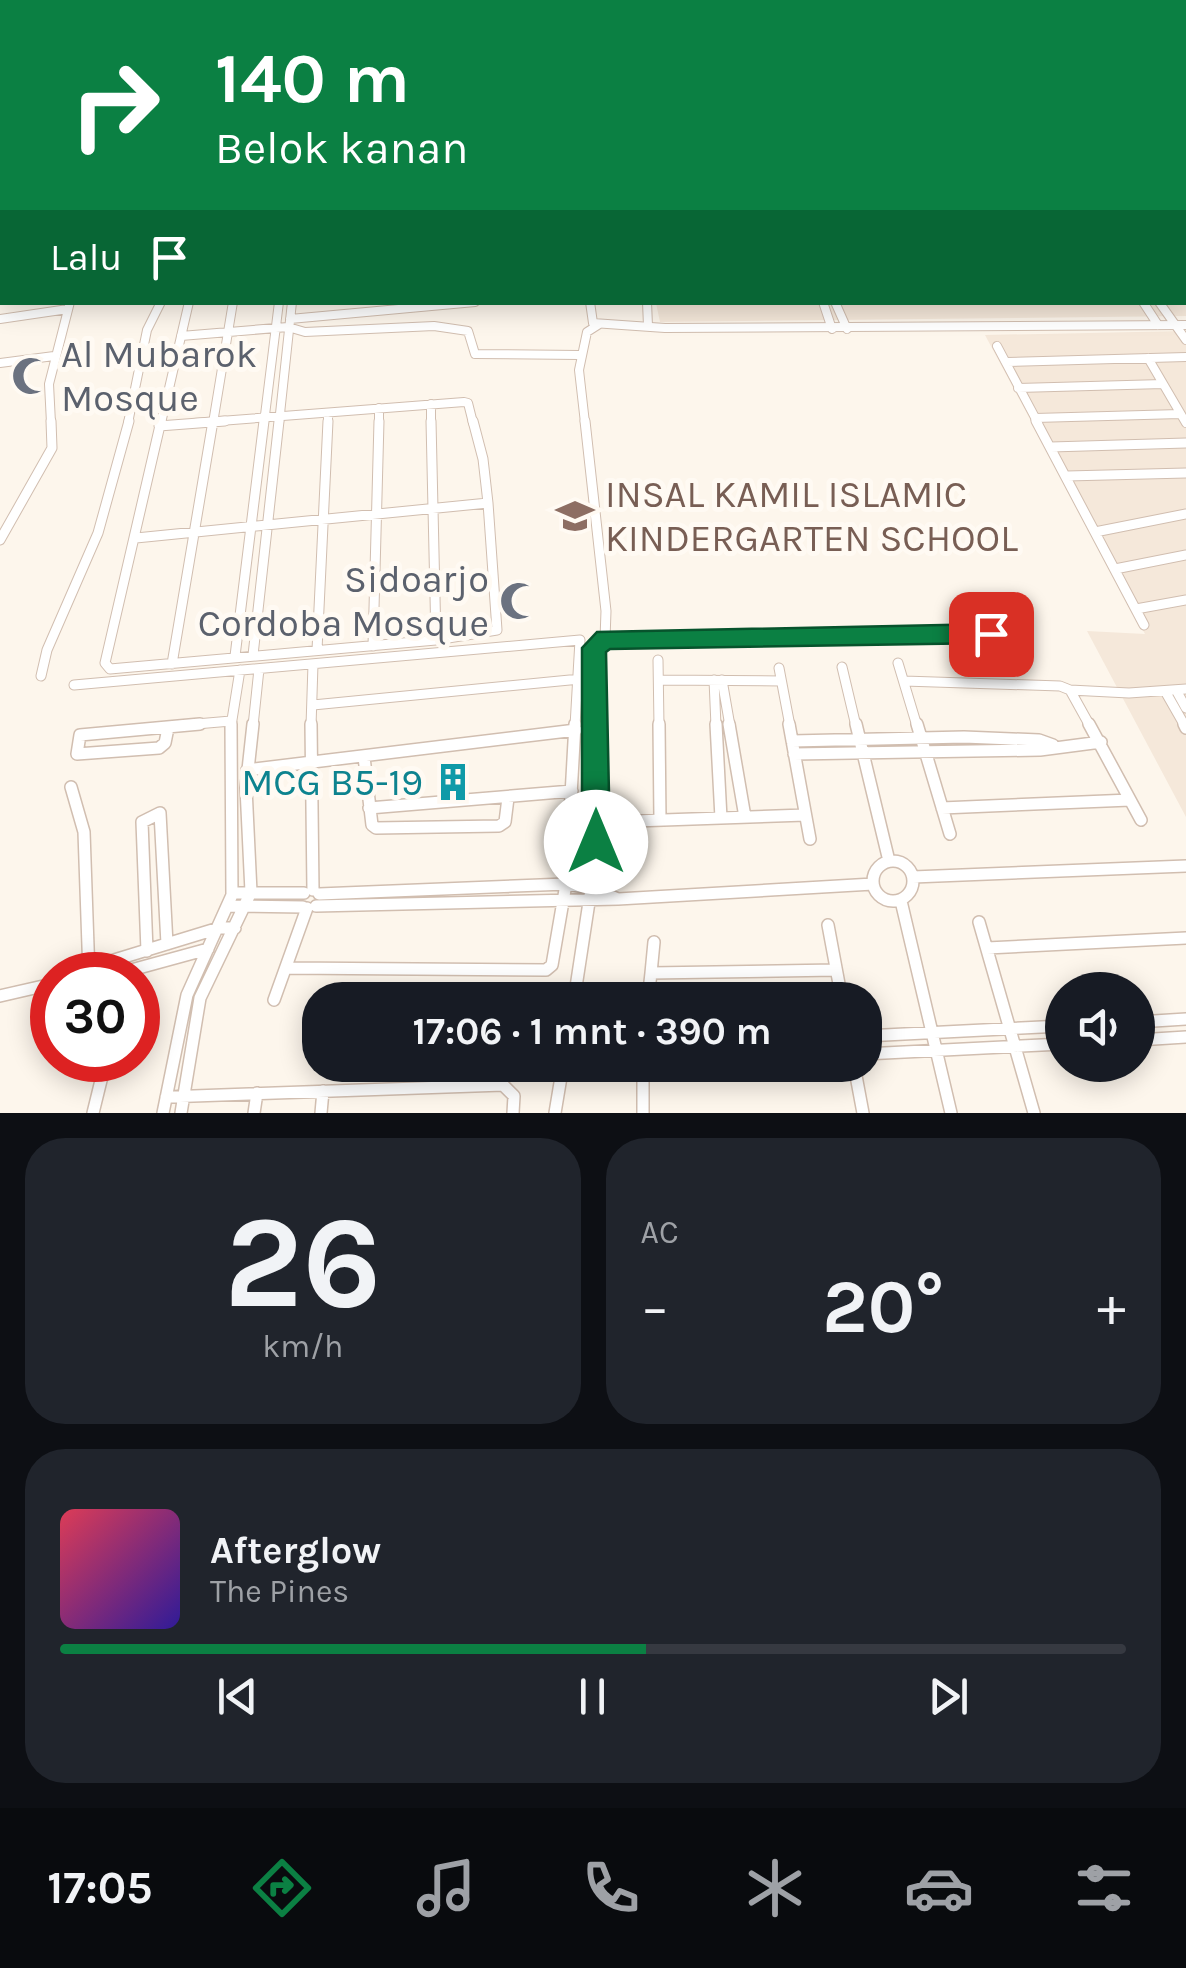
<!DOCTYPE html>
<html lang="id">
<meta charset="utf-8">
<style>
:root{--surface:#171b24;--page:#20242c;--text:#f1f3f6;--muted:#9ea1a6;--line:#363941;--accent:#0b8043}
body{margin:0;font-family:Karla,sans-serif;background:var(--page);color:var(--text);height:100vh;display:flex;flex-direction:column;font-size:38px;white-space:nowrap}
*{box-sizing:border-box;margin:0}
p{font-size:32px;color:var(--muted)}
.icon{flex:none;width:55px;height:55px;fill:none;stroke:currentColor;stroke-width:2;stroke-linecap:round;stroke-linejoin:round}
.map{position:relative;height:1113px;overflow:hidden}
.sheet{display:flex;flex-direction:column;gap:25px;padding:25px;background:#0d0f14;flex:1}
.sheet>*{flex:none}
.top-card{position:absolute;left:0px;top:0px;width:1188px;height:305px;box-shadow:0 5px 25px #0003;background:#0b8043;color:#fff;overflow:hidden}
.fabs{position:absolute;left:1045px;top:972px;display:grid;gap:20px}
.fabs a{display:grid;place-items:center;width:110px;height:110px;border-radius:50%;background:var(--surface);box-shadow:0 5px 25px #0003;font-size:50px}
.speed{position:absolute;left:30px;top:952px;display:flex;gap:20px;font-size:50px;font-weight:700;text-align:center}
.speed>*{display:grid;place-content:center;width:130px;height:130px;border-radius:50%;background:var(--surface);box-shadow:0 5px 25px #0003;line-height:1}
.speed .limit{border:15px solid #d22;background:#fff;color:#111}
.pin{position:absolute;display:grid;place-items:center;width:85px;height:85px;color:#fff;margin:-42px;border-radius:20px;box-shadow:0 5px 15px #0006}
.me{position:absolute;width:110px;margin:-55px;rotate:0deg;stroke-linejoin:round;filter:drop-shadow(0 0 8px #0008)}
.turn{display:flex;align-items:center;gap:35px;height:210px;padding:0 50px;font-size:45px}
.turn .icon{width:130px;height:130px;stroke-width:2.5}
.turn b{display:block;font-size:70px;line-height:85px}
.then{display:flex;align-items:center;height:95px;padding:0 50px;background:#0003;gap:20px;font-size:38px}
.big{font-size:75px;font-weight:700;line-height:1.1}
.sheet .tile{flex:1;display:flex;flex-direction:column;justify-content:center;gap:15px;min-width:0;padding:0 35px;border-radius:40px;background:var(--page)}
.sheet .dial{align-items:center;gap:0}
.dial b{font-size:130px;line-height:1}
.song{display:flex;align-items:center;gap:30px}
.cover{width:120px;height:120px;border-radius:15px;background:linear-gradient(135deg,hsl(350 70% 55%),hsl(250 70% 35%))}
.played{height:10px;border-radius:5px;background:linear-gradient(90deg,var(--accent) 55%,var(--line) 55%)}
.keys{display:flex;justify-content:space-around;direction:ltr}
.heat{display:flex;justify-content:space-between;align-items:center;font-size:55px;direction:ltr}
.sheet .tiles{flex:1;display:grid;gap:25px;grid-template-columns:1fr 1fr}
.tile:last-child{grid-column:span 2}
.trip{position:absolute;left:302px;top:982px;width:580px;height:100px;border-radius:40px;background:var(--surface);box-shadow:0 5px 25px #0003;font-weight:700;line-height:100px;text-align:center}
.dock{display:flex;height:160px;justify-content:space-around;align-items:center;background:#090b0e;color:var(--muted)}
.dock .icon{width:70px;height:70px}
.dock .current{color:var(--accent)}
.dock b{font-size:45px;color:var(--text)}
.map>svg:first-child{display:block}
</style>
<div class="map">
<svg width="1186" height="1113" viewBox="0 0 1186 1113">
<rect width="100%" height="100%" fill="#fdf6ec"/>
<!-- residential -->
<path fill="#f5e8da" d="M1185,185L1186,316L660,322L656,303L1185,302Z
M1186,331V817L1087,631L1145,634L985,335Z"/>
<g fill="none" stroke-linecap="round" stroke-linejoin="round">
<!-- stream -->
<path stroke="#a5d3da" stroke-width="2.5" d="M0,133L2,127"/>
<!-- minor-far3 casing -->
<g stroke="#d1beb0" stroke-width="6">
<path id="minor-far3" d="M311,0L316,2
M200,2L240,1
M325,2H480
M0,163L2,156"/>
</g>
<!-- minor-far2 casing -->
<g stroke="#d1beb0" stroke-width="10">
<path id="minor-far2" d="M647,302L648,326
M823,302L832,329
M835,302L847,329
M1143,302L1158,325
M1159,302L1186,340
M0,319L68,309
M290,319L475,302
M181,336L288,327L305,332L434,326L468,331L475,354L579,355
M997,346L1038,423
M1148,358L1186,423
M1007,362L1186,357
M0,363L54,356
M1018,388L1163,384
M431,404V423
M1035,418L1180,414
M51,423L49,384L70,302
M128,423L147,330L161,302
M161,423L189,302
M194,423L464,402L468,403L473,423
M213,423L233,302
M264,423L279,302
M279,423L292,302
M328,423V413
M379,423V408
M585,423L579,370L587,332L598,325"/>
</g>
<!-- minor-far1 casing -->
<g stroke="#d1beb0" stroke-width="11">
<path id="minor-far1" d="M161,421L105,663L110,669L436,640L431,421
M585,421L606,611L605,639
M1036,421L1144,625
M159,426L225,421
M1051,447L1186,443
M1067,476L1186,473
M1095,532L1186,514
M136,538L488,503L483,459L473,421
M0,540L52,448L51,421
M1115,569L1186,555
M1136,609L1186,600
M436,640L497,630L488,503
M373,646L379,421
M317,650L328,421
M253,655L279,421
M235,656L264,421
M658,660L659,726
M898,663L917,726
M172,664L213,421
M842,667L856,726
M779,668L790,726
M41,676L47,650L98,533L129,421
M659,680L781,681
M714,680L716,726
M722,680L730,726
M904,681L1060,686L1070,690L1090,726
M74,685L580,640L575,726
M1070,690L1129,693L1186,689
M1176,690L1186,708
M1165,691L1185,726
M313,705L580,679
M173,726L231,721
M231,726L240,670
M253,726L259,669
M311,726L313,664
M594,726V648L605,639L991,634"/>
</g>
<!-- minor casing -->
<g stroke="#d1beb0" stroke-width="14">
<path id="minor" d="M311,724L313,890
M659,724L660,820
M716,724L721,818
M729,724L745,817
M789,724L810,839
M856,724L889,861
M917,724L950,834
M1089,724L1141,820
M1184,724L1186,728
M168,728L165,743L159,748L77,754L80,735L200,724
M792,741L964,737L1039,740L1053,745
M794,754L1040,750L1101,742
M364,757L372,825L376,828L499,826L505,822L508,798
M247,770L576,730
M71,787L84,832L89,975
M369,808L572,791
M942,808L1130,800
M635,821L805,815
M873 881a20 20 0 1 1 40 0a20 20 0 1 1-40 0Z
M913,877L1186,866
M232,893H304
M618,899L873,884
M901,901L951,1113
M229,906L303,907
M316,906L618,899L592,888L566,884L319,894
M979,922L1034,1113
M828,925L842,1000
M987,948L1186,938
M147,951L142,822L160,813L167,944
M288,968L546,970L552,965L566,884L575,724
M651,973L654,942
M80,975L88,968L219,928H235
M113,975L208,949
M0,996L52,984
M274,1000L307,908
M574,1000L595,863L594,724
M648,1000L651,973L836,970
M1138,1022L1186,1019
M865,1036L1062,1026
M1138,1040L1186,1037
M865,1054L1062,1044
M854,1065L863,1113
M643,1068V1113
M643,1070L706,1065
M166,1097L503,1085L514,1096L513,1113
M93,1113L106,1060
M163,1113L187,995L232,895L231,724
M181,1113L200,998L251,892L246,788L253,724
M254,1113L257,1093
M321,1113L323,1091
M555,1113L563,1065"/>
</g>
<!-- tertiary casing -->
<g stroke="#d1beb0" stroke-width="10">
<path id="tertiary" d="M590,302L593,323L665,328L1186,325"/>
</g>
<!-- minor-far3 -->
<use href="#minor-far3" stroke="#fff" stroke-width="5"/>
<!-- minor-far2 -->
<use href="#minor-far2" stroke="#fff" stroke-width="8"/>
<!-- minor-far1 -->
<use href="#minor-far1" stroke="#fff" stroke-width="9"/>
<!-- minor -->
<use href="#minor" stroke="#fff" stroke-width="11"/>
<!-- tertiary -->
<use href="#tertiary" stroke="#fff" stroke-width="8"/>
</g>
<!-- route -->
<path fill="#0b8043" stroke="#07532c" stroke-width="2.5" d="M991,624L1000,626L1003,634L1000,641L991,643L610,649L606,652L610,842L606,851L596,855L586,851L582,842V648L597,632Z"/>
<!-- icons -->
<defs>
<g id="mosque-bare" transform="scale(3)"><path d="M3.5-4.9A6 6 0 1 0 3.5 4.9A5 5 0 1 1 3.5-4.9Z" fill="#6b7280" stroke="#fffaf3" stroke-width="2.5" paint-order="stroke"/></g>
<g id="school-bare" transform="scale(3)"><path d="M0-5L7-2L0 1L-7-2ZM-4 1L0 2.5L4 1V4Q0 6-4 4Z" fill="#8d6e63" stroke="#fffaf3" stroke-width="2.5" paint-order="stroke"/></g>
<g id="building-bare" transform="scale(3)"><path d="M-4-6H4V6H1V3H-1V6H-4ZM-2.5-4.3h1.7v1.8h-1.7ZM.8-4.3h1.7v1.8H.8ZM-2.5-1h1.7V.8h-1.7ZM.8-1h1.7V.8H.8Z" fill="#0f9aa8" stroke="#fffaf3" stroke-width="2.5" paint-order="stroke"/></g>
</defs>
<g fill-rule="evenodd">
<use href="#mosque-bare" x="31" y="376"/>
<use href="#school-bare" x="575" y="516"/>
<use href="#mosque-bare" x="519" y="601"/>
<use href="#building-bare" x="453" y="782"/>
</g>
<g text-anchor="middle" stroke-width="10" stroke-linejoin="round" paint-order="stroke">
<!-- worship labels -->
<g font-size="38" fill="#5b616d" stroke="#fffaf3" text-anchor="start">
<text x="61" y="367">Al Mubarok<tspan x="61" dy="44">Mosque</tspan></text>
<text x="489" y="592" text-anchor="end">Sidoarjo<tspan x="489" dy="44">Cordoba Mosque</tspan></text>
</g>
<!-- education labels -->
<g font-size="38" fill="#785e54" stroke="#fffaf3" text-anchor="start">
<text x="605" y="507">INSAL KAMIL ISLAMIC<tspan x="605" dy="44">KINDERGARTEN SCHOOL</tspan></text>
</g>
<!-- culture labels -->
<g font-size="38" fill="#0d838f" stroke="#fffaf3" text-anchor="end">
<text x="423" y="795">MCG B5-19</text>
</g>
</g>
</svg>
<div class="fabs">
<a><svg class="icon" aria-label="sound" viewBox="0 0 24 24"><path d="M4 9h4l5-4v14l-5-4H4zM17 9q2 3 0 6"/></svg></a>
</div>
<div class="speed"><div class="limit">30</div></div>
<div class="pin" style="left:991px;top:634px;background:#d93025"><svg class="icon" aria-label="arrive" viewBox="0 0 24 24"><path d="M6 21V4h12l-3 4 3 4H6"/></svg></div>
<svg class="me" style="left:596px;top:842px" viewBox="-20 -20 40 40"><circle r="19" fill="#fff"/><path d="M0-13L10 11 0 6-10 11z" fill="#0b8043"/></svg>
<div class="trip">17:06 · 1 mnt · 390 m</div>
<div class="top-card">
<div class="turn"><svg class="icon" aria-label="right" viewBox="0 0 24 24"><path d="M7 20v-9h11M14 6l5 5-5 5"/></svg><div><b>140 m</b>Belok kanan</div></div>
<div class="then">Lalu<svg class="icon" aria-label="arrive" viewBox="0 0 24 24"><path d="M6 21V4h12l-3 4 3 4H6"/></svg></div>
</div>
</div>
<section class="sheet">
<div class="tiles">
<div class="tile dial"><b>26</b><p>km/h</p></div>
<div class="tile"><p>AC</p>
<div class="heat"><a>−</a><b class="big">20°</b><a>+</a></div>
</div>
<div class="tile">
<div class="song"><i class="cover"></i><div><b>Afterglow</b><p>The Pines</p></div></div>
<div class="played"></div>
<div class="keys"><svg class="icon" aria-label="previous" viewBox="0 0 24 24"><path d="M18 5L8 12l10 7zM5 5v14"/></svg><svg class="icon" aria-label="pause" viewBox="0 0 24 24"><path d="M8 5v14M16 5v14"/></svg><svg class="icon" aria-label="next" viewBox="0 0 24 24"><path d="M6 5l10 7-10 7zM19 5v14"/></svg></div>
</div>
</div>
</section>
<nav class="dock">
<b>17:05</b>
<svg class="icon current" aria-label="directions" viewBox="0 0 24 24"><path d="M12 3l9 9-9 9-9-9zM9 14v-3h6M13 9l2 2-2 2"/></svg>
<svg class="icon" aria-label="music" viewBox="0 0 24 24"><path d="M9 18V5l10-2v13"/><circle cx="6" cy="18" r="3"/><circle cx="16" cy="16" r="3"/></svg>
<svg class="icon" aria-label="phone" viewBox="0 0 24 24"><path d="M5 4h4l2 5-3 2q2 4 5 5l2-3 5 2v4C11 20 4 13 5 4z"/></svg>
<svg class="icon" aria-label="climate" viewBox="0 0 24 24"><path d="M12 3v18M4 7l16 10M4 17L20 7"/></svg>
<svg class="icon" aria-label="car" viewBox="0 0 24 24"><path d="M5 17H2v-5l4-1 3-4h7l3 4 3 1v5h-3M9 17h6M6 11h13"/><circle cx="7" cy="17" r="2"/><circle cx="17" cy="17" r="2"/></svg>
<svg class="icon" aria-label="filters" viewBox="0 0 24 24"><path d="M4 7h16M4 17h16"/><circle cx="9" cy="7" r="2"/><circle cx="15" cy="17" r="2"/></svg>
</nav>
